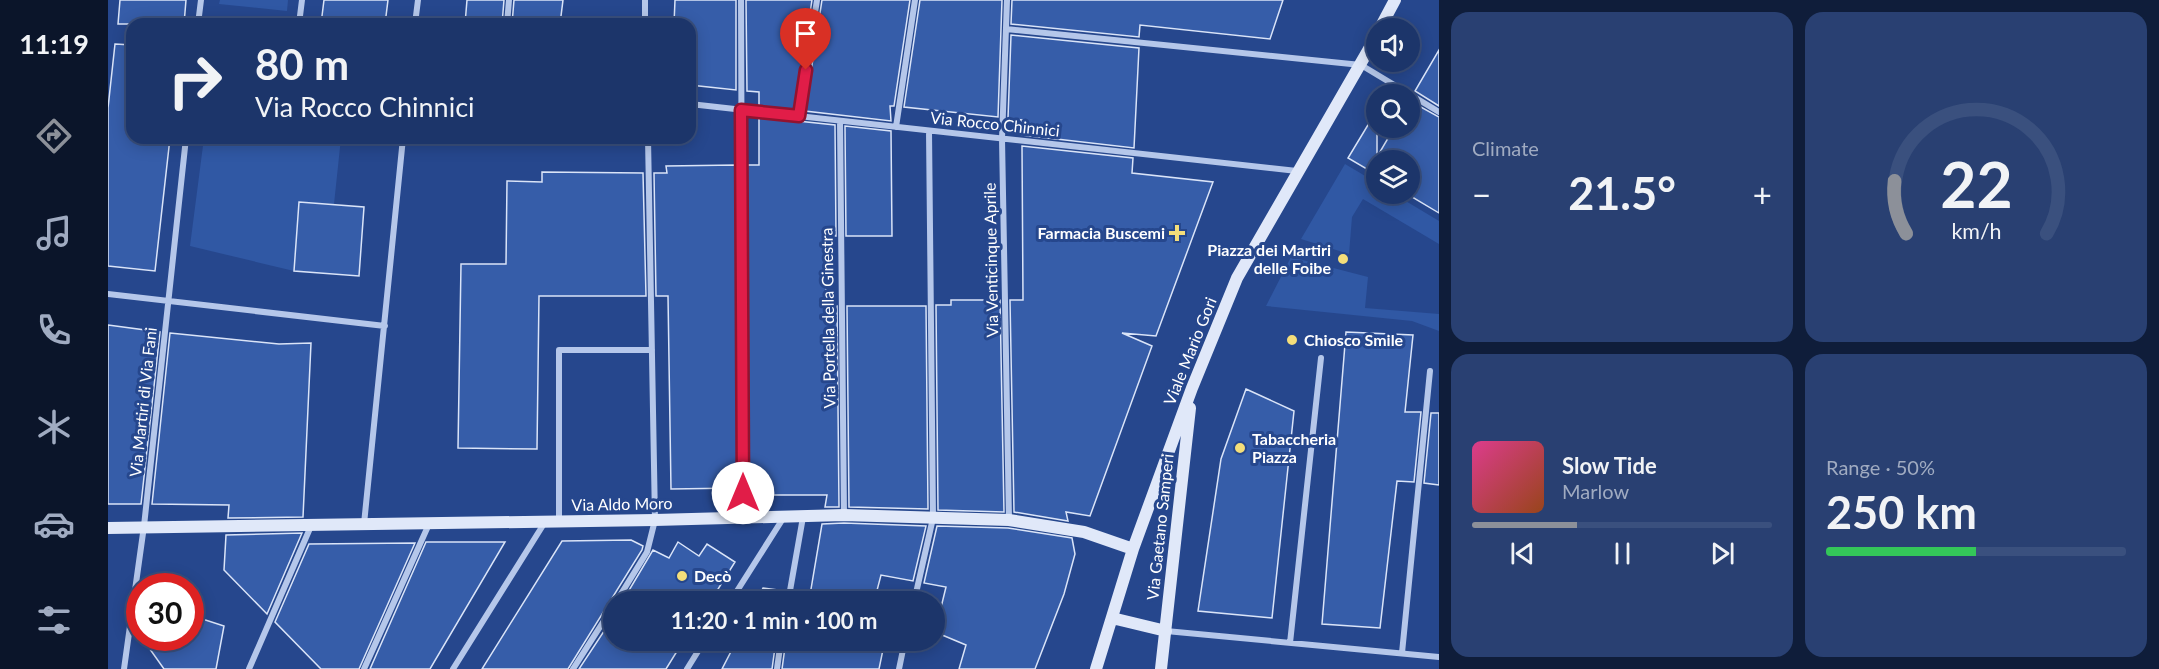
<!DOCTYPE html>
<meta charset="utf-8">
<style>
:root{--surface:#1c356a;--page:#294072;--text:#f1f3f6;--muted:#a0abc1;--line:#3a507e;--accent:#8c9099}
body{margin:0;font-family:Lato,sans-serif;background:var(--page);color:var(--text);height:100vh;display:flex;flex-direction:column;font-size:22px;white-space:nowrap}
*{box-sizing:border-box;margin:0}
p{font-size:20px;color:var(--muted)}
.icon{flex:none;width:33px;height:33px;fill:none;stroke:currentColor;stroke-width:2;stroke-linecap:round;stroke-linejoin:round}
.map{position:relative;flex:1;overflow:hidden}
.panel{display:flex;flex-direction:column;gap:12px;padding:12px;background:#0f1d3a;width:720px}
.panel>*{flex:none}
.banner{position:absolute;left:18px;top:18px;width:570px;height:126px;border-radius:18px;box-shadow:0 3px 15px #0003,0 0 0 2px var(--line);background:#1c356a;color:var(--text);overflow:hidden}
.fabs{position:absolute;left:1258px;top:18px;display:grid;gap:12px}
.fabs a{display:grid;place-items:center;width:54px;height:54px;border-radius:50%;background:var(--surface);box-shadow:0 3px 15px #0003,0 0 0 2px var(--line);font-size:30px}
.speed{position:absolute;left:18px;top:573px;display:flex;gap:12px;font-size:30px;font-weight:700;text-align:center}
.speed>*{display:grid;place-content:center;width:78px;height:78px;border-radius:50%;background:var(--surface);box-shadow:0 3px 15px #0003,0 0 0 2px var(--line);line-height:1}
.speed .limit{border:9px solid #d22;background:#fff;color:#111}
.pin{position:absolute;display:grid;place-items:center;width:51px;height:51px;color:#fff;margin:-62px -26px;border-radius:50% 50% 50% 0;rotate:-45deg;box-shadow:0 0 6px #0007}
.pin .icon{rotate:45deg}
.me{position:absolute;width:66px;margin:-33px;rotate:0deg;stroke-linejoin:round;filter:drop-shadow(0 0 4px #0008)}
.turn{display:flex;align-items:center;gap:21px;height:126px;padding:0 30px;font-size:27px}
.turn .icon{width:78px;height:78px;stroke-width:2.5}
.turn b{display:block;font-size:42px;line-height:51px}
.big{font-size:45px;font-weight:700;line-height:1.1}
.panel .tile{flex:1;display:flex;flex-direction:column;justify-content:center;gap:9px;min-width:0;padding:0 21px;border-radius:18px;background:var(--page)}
.panel .dial{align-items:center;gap:0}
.dial svg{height:156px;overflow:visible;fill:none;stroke:var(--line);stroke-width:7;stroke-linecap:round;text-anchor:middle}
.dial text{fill:var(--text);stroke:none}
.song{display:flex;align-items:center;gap:18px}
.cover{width:72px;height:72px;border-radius:9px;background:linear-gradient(135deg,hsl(330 70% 55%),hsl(20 70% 35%))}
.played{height:6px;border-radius:3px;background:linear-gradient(90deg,var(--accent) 35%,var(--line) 35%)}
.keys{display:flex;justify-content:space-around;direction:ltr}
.heat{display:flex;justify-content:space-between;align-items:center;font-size:33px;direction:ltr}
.charge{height:9px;border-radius:4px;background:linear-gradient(90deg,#34c759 50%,var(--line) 0)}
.panel .tiles{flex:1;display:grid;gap:12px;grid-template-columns:repeat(2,1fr)}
.trip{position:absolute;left:495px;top:591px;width:342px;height:60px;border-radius:30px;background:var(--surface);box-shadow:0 3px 15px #0003,0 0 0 2px var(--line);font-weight:700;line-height:60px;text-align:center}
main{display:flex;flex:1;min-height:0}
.dock{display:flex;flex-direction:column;width:108px;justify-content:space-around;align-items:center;background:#0b152a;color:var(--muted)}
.dock .icon{width:42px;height:42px}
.dock .active{color:var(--accent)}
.dock b{font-size:27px;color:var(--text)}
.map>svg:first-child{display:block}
</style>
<main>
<nav class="dock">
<b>11:19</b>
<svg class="icon active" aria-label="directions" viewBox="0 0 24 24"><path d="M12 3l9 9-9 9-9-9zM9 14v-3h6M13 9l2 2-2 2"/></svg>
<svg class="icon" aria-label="music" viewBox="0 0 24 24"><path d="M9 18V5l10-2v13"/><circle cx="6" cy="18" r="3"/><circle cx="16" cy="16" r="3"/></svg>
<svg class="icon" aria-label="phone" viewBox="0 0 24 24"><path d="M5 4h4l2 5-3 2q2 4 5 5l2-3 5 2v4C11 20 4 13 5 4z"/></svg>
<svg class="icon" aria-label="climate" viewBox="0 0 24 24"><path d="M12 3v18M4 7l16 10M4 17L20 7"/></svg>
<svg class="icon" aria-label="car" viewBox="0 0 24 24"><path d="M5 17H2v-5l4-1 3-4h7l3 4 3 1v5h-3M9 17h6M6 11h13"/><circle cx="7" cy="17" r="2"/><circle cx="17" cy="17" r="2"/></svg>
<svg class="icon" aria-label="filters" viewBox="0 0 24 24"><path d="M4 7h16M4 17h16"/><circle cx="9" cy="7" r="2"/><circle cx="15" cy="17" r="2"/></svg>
</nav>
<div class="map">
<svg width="1331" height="669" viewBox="0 0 1331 669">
<rect width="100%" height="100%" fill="#26478d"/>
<!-- green -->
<path fill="#3058a4" d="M112,0H180L179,11L111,4Z
M96,138H233L226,204L191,202L186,271L82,246Z
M1237,164L1269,183V194H1286L1331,221V244L1255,199L1244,217L1241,254L1193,239Z
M1183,257L1260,277L1257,308L1331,314V331L1304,321L1158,306Z"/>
<!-- building -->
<path fill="#365da9" stroke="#dae4f8" stroke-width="1.5" d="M12,0H78L76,24H10Z
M216,0H280L277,24H213Z
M359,0H396L394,24H357Z
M406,0H455L452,24H404Z
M567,0H628V90L582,85V24H566Z
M638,0H704L687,110L651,106V92L639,91Z
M714,0H802L786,106H782L783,121L697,111Z
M812,0H894L890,117L796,107Z
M904,0H1175L1162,39L1032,25L1031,37L903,24Z
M903,35L1031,48L1026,148L914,135V120L900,118Z
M7,44L24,45V138H62L47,271L0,266V108Z
M1331,50V106L1307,91Z
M1302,101L1331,117V213L1299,194H1302V160H1269V175L1240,158L1269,110V157L1286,128H1302Z
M651,117L727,125L728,236H718V306H729L731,507H717L719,495H654V488H640L639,165H651Z
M737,126L783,131L784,236H738Z
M914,146L1025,158L1024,173L1105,182L1048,336L1014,333L1044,346L982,516L958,512L960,521L906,512L902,300H915Z
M628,165L630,488L563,489L560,296H548L546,173H559L558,166Z
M434,172L535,173L538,296H431L429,449L350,448L353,264H398L399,181L434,182Z
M191,202L256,207L251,276L186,271Z
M843,300H892L896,512L830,510L828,305H843Z
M739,306H818L820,509L741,507Z
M0,325L52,332L33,504H0Z
M1238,332L1305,335L1297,412H1313L1306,482L1289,481L1272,628L1214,624Z
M62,333L171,344L203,343L195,517L120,518L121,505L44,504Z
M1138,389L1186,411L1164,618L1090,611L1113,459Z
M1323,413H1331V485L1316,483Z
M736,523L818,526L805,581L773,575L766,602H685L687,593L702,595L714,524Z
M829,526L900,528L964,538L967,554L956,594L927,669H851L858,645L827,632L838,587L816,583Z
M194,533L159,614L116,570L118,535Z
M523,540L535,546L534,550L460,669H374L454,541Z
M318,542H397L322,669H262Z
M570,542L591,556L599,544L627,562L602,602H514L545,550L561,558Z
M307,543L251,669H213L167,622L201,544Z
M655,588L677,591L675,602H648Z
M82,615L116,626L108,669H56L34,638H82Z
M506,616V640H576L558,669H471Z
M629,640H668L664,669H614Z
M678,640H777L771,669H674Z"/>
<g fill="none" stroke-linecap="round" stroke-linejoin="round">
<!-- street -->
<path stroke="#b5c7ea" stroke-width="6" d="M537,0V24
M633,0L635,517
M899,0L894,139L901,519
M90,24L93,0
M191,24L194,0
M307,24L310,0
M399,24L401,0
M898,29L1253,65L1331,112
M582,104L1189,171
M691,116L709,0
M732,121L736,515
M788,127L807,0
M0,294L277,326
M451,521V350H544
M256,524L295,138
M508,602L539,552L547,520L540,138
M622,602L676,517
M680,602L695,517
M806,602L825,518L821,131
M1058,631L1331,657
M1182,643L1213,358
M1294,653L1322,371
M16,669L36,526L78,138
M141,669L203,526
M256,669L321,524
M345,669L437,522
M465,669L506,605
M579,669L597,640
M669,669L673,640
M791,669L797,640"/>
<!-- secondary -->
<path stroke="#e0e8f9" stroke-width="12" d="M1272,28L1287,0
M0,528L547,520L736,515L901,520L976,532L1025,549
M1004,618L1058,631
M988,669L1025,549L1084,388L1129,278L1269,35
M1053,669L1082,408"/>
</g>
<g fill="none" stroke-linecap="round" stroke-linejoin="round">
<!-- route casing -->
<g stroke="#92132f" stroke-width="15">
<path id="route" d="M635,493L633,110L691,116L698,70"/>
</g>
<!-- route -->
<use href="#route" stroke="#e11d48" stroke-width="10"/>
</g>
<!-- markers -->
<g fill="#f4de7a" stroke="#26478d" stroke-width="2">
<path d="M1066 224h6v6h6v6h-6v6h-6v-6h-6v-6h6z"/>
<circle cx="1235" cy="259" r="6"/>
<circle cx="1184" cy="340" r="6"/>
<circle cx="1132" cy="448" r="6"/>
<circle cx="574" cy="576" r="6"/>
</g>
<g text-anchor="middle" stroke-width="6" stroke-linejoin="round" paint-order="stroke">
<!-- street labels -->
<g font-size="16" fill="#fff" stroke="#26478d">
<text transform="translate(887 124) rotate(6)" y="6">Via Rocco Chinnici</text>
<text transform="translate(883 260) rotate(-91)" y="6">Via Venticinque Aprile</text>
<text transform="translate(720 318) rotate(-91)" y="6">Via Portella della Ginestra</text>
<text transform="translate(1082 351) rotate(-68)" y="6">Viale Mario Gori</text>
<text transform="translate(35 402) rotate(-84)" y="6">Via Martiri di Via Fani</text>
<text transform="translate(514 504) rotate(-1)" y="6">Via Aldo Moro</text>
<text transform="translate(1052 527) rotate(-84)" y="6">Via Gaetano Samperi</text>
</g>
<!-- poi labels -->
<g font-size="16" font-weight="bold" fill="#fff" stroke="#26478d" text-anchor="start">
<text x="1057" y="239" text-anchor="end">Farmacia Buscemi</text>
<text x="1223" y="256" text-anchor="end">Piazza dei Martiri<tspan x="1223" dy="18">delle Foibe</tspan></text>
<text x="1196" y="346">Chiosco Smile</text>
<text x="1144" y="445">Tabaccheria<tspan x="1144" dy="18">Piazza</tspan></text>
<text x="586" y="582">Decò</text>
</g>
</g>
</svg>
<div class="fabs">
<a><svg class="icon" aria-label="sound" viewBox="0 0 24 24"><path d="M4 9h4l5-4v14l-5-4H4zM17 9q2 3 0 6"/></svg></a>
<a><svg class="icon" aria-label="search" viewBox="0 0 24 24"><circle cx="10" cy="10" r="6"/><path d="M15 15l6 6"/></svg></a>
<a><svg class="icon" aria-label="layers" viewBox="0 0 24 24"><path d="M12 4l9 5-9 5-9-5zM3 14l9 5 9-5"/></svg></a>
</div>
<div class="speed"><div class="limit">30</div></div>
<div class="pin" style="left:698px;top:70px;background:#d93025"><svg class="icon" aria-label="arrive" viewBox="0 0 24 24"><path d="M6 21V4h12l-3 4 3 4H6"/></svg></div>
<svg class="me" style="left:635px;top:493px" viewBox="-20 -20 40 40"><circle r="19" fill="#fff"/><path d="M0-13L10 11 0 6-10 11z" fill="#e11d48"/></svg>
<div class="trip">11:20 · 1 min · 100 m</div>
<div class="banner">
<div class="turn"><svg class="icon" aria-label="right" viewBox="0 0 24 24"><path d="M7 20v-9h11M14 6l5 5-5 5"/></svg><div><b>80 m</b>Via Rocco Chinnici</div></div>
</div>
</div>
<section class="panel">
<div class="tiles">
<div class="tile"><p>Climate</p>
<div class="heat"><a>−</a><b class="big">21.5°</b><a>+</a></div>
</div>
<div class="tile dial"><svg viewBox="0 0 100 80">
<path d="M14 69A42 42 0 1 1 86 69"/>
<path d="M14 69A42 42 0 0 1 8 42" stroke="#8c9099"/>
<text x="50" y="56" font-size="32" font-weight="700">22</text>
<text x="50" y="72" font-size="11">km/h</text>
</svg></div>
<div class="tile">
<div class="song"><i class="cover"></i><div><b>Slow Tide</b><p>Marlow</p></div></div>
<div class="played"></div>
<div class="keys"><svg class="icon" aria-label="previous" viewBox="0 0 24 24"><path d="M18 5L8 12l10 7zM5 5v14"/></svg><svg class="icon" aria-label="pause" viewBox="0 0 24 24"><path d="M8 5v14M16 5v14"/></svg><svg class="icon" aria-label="next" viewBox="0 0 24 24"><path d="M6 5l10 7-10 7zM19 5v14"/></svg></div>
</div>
<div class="tile"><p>Range · 50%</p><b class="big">250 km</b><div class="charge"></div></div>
</div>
</section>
</main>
